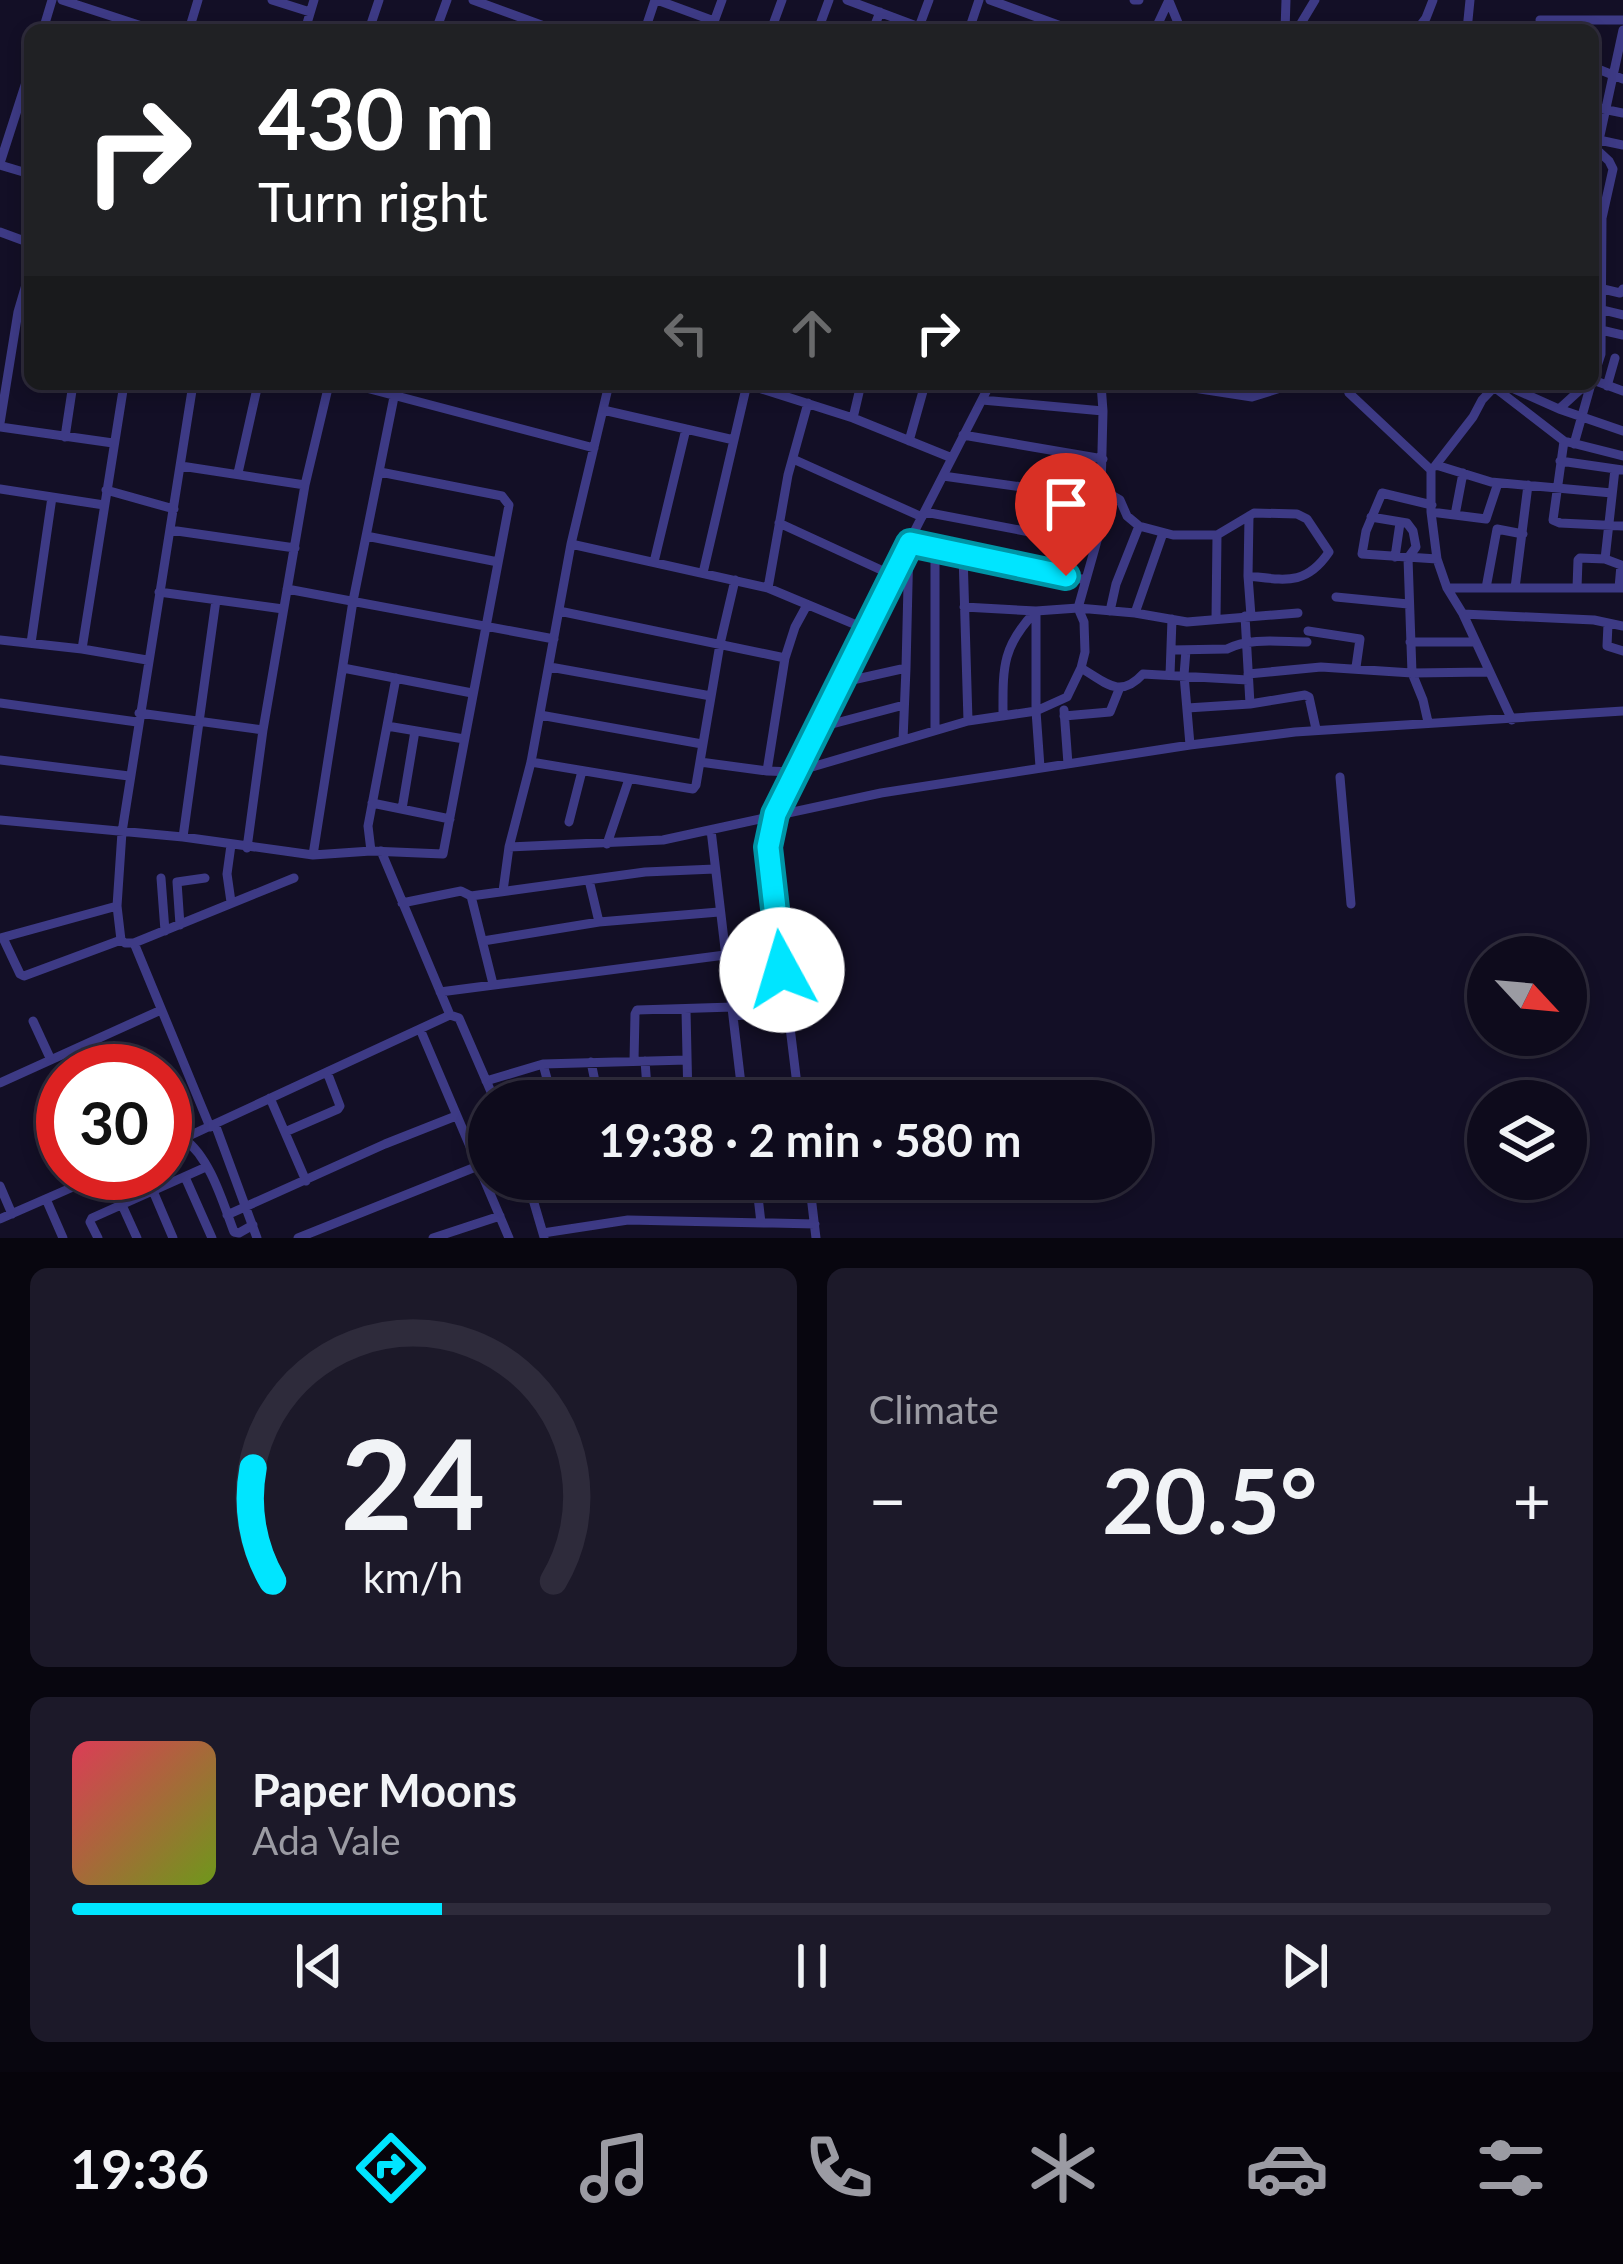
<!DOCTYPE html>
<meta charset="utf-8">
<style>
:root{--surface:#0e0b1c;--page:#1c1929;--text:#f1f3f6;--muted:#9b9ba3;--line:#2e2b3b;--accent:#00e5ff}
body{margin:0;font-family:Lato,sans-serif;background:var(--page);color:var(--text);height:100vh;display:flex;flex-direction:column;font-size:45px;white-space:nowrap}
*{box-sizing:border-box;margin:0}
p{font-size:39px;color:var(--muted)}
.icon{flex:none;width:66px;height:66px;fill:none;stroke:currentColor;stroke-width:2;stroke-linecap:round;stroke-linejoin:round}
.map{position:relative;height:1238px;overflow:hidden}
.sheet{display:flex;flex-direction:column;gap:30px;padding:30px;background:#08060f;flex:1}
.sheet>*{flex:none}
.hud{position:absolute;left:24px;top:24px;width:1575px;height:366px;border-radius:18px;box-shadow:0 6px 18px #0003,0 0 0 3px var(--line);background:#202124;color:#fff;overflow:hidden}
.needle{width:78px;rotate:116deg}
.fabs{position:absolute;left:1467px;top:936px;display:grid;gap:24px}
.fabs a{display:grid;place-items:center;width:120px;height:120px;border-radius:50%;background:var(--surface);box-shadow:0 6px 18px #0003,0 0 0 3px var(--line);font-size:60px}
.speed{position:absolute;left:36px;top:1044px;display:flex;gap:24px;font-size:60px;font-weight:700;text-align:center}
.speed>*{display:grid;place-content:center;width:156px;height:156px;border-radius:50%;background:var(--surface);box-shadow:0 6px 18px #0003,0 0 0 3px var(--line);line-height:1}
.speed .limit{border:18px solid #d22;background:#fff;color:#111}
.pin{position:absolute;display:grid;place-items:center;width:102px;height:102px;color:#fff;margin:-123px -51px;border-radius:50% 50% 50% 0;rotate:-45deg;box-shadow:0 0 12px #0007}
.pin .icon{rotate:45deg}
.me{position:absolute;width:132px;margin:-66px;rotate:354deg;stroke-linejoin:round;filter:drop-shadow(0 0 9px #0008)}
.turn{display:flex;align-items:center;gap:42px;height:252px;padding:0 36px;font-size:54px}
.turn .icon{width:156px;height:156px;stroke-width:2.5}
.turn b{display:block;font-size:84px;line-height:102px}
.lanes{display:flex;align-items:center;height:114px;padding:0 36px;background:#0003;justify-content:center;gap:60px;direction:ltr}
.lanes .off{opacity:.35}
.big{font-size:90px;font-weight:700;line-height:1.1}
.sheet .card{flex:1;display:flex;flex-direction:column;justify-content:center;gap:18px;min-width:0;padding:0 42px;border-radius:18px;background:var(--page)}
.sheet .dial{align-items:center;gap:0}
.dial svg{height:312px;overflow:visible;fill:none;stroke:var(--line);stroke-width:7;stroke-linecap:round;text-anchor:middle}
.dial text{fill:var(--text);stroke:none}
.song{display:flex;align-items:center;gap:36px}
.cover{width:144px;height:144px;border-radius:18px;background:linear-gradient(135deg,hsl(350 70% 55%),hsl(80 70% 35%))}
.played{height:12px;border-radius:6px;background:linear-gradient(90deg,var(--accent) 25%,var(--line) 25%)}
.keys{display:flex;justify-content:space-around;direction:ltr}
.heat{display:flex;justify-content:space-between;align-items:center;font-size:66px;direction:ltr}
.sheet .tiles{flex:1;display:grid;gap:30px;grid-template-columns:1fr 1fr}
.card:last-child{grid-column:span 2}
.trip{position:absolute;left:468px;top:1080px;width:684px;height:120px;border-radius:60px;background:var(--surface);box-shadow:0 6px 18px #0003,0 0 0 3px var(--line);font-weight:700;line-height:120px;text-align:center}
.dock{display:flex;height:192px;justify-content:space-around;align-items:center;background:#06040b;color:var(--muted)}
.dock .icon{width:84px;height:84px}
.dock .active{color:var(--accent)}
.dock b{font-size:54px;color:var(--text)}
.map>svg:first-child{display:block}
</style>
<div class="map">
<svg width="1623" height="1238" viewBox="0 0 1623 1238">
<rect width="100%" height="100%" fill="#130f26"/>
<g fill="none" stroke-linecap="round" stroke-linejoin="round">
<!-- street -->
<path stroke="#3d3a85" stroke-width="9" d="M62,0L154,30
M272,0L310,12
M473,0L555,30
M657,0L714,21
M847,0L927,30
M990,0L1072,30
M1134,0H1139
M1169,1L1181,30
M1540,20H1623
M919,27L929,0
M43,30L52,0
M189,30L198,0
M305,30L314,0
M369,30L379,0
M436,30L447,0
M645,30L655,0
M711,30L722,0
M771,30L782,0
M818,30L829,0
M873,30L880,12
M969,30L979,0
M1155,30L1169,0
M1285,30L1286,0
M1297,30L1315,0
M1417,30L1426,18L1433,0
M1467,30L1470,0
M1593,67L1623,79
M1593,107L1623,113
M1599,140L1623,145
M1593,151L1599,140L1623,30
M0,163L30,70
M0,165L30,174
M0,232L30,243
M1603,289L1620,293L1623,289
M1603,310L1623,315
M1601,330L1623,335
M1593,378L1601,354L1602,218L1613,169L1609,161L1595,148
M1593,380L1623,391
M351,384L594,448
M746,384L853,418L952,458
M1168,384L1252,397L1293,384
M1346,384L1349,393L1431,470V512L1437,559L1447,588L1463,614L1512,720
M1503,384L1559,409L1623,431
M1607,386L1615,358
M1494,387L1564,441L1623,456
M982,400L1103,411
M1559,409L1581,389L1590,387
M603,410L734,440
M853,418L861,384
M0,423L18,312L30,271
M0,427L113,443
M963,435L1103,459
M65,437L73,384
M909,441L925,384
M1564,441L1553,520L1560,523L1623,526
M1574,444L1591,384
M793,459L922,517
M1560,461L1623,470
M1436,465L1491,482L1612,493
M181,466L305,485
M1435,466L1473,417L1482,400L1497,384
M238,473L258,384
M943,476L1101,498
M0,489L104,505
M1101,489L1120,500L1127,516L1139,526L1173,535H1217L1254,513L1297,514L1307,519L1329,552C1306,586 1285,580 1248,576
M106,490L174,509
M1432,505L1382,493L1366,531L1362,554L1437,559
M925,512L1072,540
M1431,512L1486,519L1498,483
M1455,515L1463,473
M1249,516L1248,576L1251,616
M1371,517L1407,523L1413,531L1416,547L1408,558L1412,673L1423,700L1428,722
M779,523L892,575
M170,530L295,548
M366,536L498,562
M571,544L768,588L866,629
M935,548V730
M963,554L968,721
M1395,557L1400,523
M1605,559L1615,469
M654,562L686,429
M703,573L747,384
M1065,576L1080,495
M768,588L788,475L808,403
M1447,588H1623
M1486,588L1497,529L1523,534
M1515,588L1528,485
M1577,588L1578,560L1580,558L1605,559L1621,565L1619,588
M287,589L554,639
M159,592L283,609
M1336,597L1408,604
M964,607L1036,611L1078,608L1135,613L1187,622L1298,613
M559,611L785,658
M1036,611V711L1040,767
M1110,611L1116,584L1139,526
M1135,613L1163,533
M1463,614L1594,620L1623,626
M1245,616L1250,704
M1216,619L1217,535
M1608,624L1607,646L1623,651
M1308,631L1360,639L1356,667
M0,640L82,649L147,660
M1410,642H1473
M31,643L52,497
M82,649L124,384
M1171,650L1227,649C1249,637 1282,642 1307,642
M1186,650L1184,675L1190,745
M550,667L711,696
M343,668L472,693
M1081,668C1106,683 1120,699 1143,674L1248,680
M1248,674L1321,667L1412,673L1488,672
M1170,675L1172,619
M839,683L906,668L909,543L1086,580
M0,703L137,722
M1187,708L1250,704L1305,695L1309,697L1316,729
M1064,710L1068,764
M139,713L263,730
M540,715L702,744
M1003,716C1003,669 1001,647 1036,611
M1064,716L1110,712L1120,687
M387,726L464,739
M817,728L904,705
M903,740L906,668
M0,760L129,776
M531,762L693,789L696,785L720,644L735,580
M700,762L767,771L795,772L968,721L1036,711L1067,697L1081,668L1085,652L1084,622L1078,608L1100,530L1103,411L1101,384
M767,771L785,658L795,627L807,605
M1340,777L1351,904
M372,803L450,819
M402,809L415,731
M0,820L183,837L313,855L371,851L443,854L509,505L502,496L380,472
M569,822L582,771
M711,830L743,1101
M183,837L216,600
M607,844L629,779
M509,847L663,840L881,793L1190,745L1295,732L1623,711
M247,848L263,730L305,485L329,384
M371,851L368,826L396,678
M381,851L450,1015L459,1018L495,1101
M313,855L353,601L394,397
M161,878L165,931
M589,880L599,922
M503,891L509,847L531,762L571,544L609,384
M471,896L493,984
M231,902L227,874L231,845
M402,903L461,891L471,896L645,872L715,869
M180,925L177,882L205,878
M1,938L117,906
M3,938L20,974L24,976L121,940L125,943H134L294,878
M121,940L117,906L122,832L193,384
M483,941L599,922L719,912
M134,943L210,1127
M440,992L725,955
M686,1010L688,1101
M733,1016L787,1011
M33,1021L51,1060
M420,1029L509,1238
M634,1061L635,1014L637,1010L733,1007
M645,1061L648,1101
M591,1062L599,1101
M543,1064L553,1101
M486,1081L543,1064L687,1060
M0,1083L161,1010
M270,1098L306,1181
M799,1101L768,847L775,815L892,575L990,384
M215,1124L257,1238
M285,1132L338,1109L340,1106L327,1072
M184,1139C210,1157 223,1203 234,1232L239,1233L253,1225
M165,1147L450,1015
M185,1177L212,1238
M527,1179L544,1237
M756,1179L761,1223
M809,1179L816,1238
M0,1186L12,1214
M153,1191L173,1238
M46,1199L63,1238
M122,1205L137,1238
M227,1215L385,1144L456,1116
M0,1219L105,1173
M543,1233L628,1220L815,1224
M98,1238L90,1222L92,1218L206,1167
M298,1238L478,1166
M433,1238L500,1216"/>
</g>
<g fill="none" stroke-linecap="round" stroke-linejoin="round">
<!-- route casing -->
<g stroke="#0095a6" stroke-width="30">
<path id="route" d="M782,970L768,847L775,814L910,543L1066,576"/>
</g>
<!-- route -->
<use href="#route" stroke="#00e5ff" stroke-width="21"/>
</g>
</svg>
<div class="fabs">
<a><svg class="needle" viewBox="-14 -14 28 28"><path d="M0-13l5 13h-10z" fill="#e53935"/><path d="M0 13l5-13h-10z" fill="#9b9ba3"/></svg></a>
<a><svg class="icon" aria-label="layers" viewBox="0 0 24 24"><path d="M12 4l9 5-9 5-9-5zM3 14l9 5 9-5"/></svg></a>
</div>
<div class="speed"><div class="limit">30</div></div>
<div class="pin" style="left:1066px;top:576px;background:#d93025"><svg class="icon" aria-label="arrive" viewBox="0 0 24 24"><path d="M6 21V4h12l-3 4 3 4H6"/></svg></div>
<svg class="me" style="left:782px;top:970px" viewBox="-20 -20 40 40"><circle r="19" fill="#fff"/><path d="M0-13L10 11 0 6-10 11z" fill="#00e5ff"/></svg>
<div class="trip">19:38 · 2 min · 580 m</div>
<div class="hud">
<div class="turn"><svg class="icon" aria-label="right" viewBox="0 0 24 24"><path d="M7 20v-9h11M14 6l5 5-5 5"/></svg><div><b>430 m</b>Turn right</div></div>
<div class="lanes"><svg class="icon off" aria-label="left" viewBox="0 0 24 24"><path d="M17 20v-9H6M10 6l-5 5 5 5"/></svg><svg class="icon off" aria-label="ahead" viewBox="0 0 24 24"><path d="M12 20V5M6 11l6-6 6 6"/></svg><svg class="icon" aria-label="right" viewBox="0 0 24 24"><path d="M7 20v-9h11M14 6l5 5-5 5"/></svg></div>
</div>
</div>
<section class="sheet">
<div class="tiles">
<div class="card dial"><svg viewBox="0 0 100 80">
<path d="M14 69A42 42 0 1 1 86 69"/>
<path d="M14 69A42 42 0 0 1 9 40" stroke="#00e5ff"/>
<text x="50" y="56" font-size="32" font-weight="700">24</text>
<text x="50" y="72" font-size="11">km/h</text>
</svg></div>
<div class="card"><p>Climate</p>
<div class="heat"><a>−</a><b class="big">20.5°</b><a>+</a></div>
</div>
<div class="card">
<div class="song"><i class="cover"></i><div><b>Paper Moons</b><p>Ada Vale</p></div></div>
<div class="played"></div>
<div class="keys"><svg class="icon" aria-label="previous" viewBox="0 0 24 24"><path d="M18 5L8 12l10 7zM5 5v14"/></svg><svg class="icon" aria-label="pause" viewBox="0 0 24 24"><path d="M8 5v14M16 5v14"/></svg><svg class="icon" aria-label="next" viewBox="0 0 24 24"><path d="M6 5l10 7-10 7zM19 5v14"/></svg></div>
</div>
</div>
</section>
<nav class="dock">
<b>19:36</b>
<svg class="icon active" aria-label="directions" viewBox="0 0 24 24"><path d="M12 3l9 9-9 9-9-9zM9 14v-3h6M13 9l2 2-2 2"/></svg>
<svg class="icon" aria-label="music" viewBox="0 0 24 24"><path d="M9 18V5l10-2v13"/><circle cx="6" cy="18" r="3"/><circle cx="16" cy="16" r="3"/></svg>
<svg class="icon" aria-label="phone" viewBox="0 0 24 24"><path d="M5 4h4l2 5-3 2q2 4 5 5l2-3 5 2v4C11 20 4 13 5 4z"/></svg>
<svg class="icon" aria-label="climate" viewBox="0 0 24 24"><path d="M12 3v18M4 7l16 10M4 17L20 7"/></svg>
<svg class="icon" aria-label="car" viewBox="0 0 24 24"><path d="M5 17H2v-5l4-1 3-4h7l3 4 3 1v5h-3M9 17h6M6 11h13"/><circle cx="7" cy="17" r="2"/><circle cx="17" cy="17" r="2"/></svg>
<svg class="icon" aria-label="filters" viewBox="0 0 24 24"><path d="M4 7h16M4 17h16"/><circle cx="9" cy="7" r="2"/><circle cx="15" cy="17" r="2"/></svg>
</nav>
